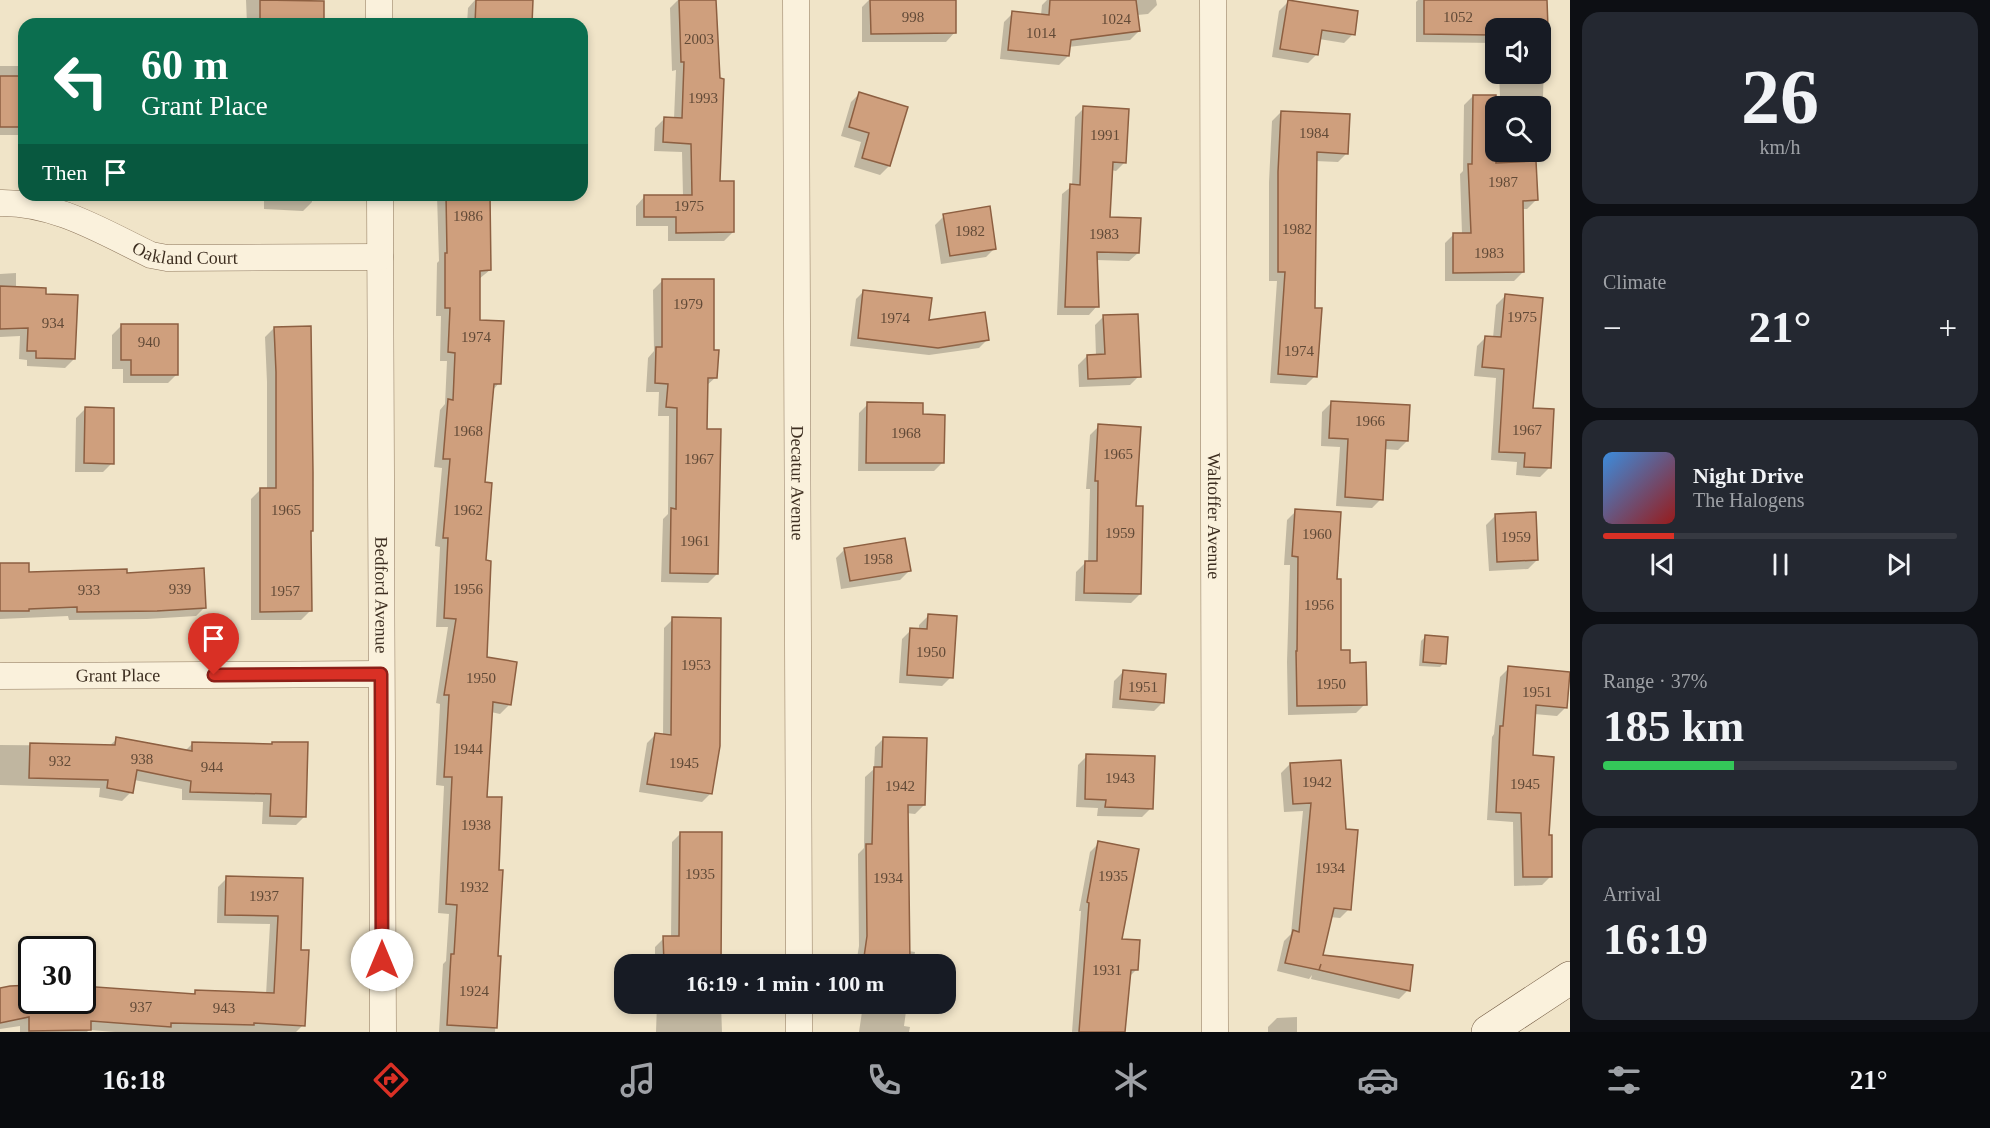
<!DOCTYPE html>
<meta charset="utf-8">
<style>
:root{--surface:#171b24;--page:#242831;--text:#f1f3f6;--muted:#9ea1a6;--line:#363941;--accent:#d93025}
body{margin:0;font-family:"Times New Roman",serif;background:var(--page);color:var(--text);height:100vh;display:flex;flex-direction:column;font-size:22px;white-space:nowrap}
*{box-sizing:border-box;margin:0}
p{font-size:20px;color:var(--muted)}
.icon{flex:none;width:33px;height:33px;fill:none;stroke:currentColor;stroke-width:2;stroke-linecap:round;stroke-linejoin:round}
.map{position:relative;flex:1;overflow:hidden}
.drawer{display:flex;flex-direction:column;gap:12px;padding:12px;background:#0d0f14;width:420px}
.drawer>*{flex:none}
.banner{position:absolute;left:18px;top:18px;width:570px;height:183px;border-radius:18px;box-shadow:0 3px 9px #0003;background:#0b6e4f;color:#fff;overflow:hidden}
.tools{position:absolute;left:1485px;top:18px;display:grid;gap:12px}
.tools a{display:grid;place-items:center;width:66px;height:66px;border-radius:12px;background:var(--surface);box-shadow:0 3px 9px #0003;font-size:30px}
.speed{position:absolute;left:18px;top:936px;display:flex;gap:12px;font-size:30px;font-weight:700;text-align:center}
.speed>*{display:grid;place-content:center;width:78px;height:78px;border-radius:50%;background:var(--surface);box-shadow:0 3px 9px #0003;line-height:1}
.speed .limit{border:3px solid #111;border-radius:9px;background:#fff;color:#111}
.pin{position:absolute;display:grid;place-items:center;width:51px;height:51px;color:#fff;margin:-62px -26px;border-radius:50% 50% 50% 0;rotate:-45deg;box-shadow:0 0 6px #0007}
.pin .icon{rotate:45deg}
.me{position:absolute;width:66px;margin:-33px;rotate:0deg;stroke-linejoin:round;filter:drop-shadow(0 0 4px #0008)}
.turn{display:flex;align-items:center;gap:21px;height:126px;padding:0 24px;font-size:27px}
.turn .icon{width:78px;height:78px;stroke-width:2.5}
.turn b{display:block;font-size:42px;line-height:51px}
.then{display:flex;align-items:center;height:57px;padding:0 24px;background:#0003;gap:12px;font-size:22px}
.big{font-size:45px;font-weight:600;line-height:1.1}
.drawer .card{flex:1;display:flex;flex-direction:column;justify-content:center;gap:9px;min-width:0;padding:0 21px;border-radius:18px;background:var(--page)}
.drawer .dial{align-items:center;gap:0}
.dial b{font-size:78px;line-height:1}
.song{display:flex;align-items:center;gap:18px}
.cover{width:72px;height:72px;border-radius:9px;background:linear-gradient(135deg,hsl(210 70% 55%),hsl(0 70% 35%))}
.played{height:6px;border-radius:3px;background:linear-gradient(90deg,var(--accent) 20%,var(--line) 20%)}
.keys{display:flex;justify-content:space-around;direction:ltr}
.heat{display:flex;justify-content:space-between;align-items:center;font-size:33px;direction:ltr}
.charge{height:9px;border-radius:4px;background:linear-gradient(90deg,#34c759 37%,var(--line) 0)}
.trip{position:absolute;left:614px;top:954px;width:342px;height:60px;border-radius:18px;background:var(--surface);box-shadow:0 3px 9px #0003;font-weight:600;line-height:60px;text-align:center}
.dock{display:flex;height:96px;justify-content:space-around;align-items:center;background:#090b0e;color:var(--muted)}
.dock .icon{width:42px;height:42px}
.dock .current{color:var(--accent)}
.dock b{font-size:27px;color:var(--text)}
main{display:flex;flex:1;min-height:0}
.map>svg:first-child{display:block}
</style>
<main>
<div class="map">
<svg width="1570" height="1032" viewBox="0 0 1570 1032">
<rect width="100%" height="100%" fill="#f0e4c8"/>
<!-- shadow -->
<path fill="#0003" d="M246,0H312L323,24H247Z
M475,0H531V24H467L468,8Z
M678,0H715L719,182L733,232L724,241H668V226H636V206L645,196H683L682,152L654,151L655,128L664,119H674L676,70L672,71L670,8Z
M869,0H955V32L946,42H862V7Z
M1047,0H1156L1157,5L1148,14L1137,15L1139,31L1130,40L1068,47V56L1059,65L1000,59L1004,22L1013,13L1041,15L1042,5Z
M1418,0H1545L1547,57L1544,60L1542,136L1540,138V106H1496V152H1535L1536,200L1527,209H1522L1523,272L1514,281H1445V243L1454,234H1462L1460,174L1463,171L1464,105L1473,96L1500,97L1499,74H1540V28H1496V43L1416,42V2Z
M1288,2L1353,34L1344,43L1319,39L1317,54L1308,63L1272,57L1279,11Z
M0,66H24V135H0Z
M860,93L906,108L889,166L880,175L854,167L861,142L841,136L851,102Z
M1084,108L1125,162L1116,171L1111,170L1109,218L1138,253L1129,261L1096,260L1097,306L1089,315H1057L1062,194L1072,186L1075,117Z
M1281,112L1347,153L1338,162L1315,161L1314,309L1315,376L1306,385L1270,383L1277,281H1269V182L1272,121Z
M264,195H312V202L303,211L264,209Z
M437,195H488L490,270L479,279L478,321L499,383L492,391L484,483L485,658L509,705L500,714L491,712L486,798L496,957L499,958L495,1032H439L443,964L446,961L449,914L438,913L444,786L436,785L440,704L436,703L448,627H436L440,547L435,546L442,468L434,467L440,410L445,404L447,361H440L441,316H436L437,263L439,261Z
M944,216L995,248L986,257L941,264L935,225Z
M16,273V289L44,295L74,359L65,368L27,366V360L19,359L20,336L0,337V274Z
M662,281L712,351L716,377L706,386L705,431L717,574L708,583L661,582L663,519L668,514L669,416H658L659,392H646L648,358L654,351L653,290Z
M864,291L927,322L987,340L979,348L929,355L850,346L856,299Z
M1505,296L1531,409L1549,468L1540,477L1516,475L1517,462L1491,460L1496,378L1474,376L1477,346L1486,337L1493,338L1496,305Z
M1104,316L1139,376L1130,385L1079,387L1078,365L1087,356H1096L1095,325Z
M121,326L177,374L168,383H123V369H112V335Z
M274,328L310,611L301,620H251V499L260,490H267V382L265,337Z
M1331,403L1407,441L1398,450L1384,449L1381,499L1372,508L1336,506L1340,447L1321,446L1322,412Z
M868,404L922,415L943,462L934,471H858L859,413Z
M85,409L112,463L103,472H75L76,418Z
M1099,426L1134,507L1140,594L1131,603L1075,601L1076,572L1085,563H1088L1090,489H1086L1090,435Z
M1296,511L1335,580L1339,652L1349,664L1365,704L1356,713L1288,715L1287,662L1290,565H1284L1287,520Z
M1495,516L1537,560L1528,569L1489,571L1486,525Z
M845,549L909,571L900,580L841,589L836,558Z
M0,564L27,574L125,575L205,607L196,616L147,619L69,620L68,616L0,619Z
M928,616L951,677L942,686L899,683L902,639L911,630H919V625Z
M673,619L711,793L702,802L639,792L647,743L656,734L663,735L664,628Z
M1425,637L1444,663L1440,667L1419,666L1421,641Z
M1509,668L1566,707L1557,716L1534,714L1531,757L1548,837L1551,876L1542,885L1514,886L1513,822L1487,820L1492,737L1494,734L1500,677Z
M1123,672L1163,702L1154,711L1112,708L1114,681Z
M884,738L924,805L915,814L906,813L908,951L915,952L913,964H856L859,946L858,854L864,848L865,777L874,769L875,747Z
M117,739L185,751L192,744L271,745L305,816L296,825L262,824L263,802L182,800V789L134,780L131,792L122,801L99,797L100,788L0,785V745L109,746Z
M1087,756L1151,808L1142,817L1097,816L1098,808L1076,807L1078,765Z
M1340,761L1349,909L1340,918L1330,917L1321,956L1408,990L1399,999L1311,979L1312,975L1309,979L1277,971L1284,941L1291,934L1303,811L1284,812L1281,773L1290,764Z
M681,833L720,834V964H655V947L664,938H671L672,842Z
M1099,843L1121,940L1136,970L1129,977L1124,1032H1072L1081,911H1079L1090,852Z
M227,878L302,880L300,951L303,1025L296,1032H115L89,1030L87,1032H20V1026L0,1029V989L32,1000H82V986H89V988L192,995L195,992L266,995L270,924L217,923L218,887Z
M657,1004H721L722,1032H656Z
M854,1004H907L904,1026L910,1027L909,1032H859L863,1005Z
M1297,1017V1032H1268V1027L1277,1018Z"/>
<!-- building -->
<path fill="#cf9f7d" stroke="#8d5f41" stroke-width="1.5" d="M260,0L324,1V24H260Z
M476,0H533L532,24H475Z
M679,0H716L720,78L724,79L720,181H734V232L676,233V217H644V195H692L691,144L663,142L664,117L682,118L684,62H681Z
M870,0H956V33L871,34Z
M1050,0H1136L1140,31L1071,40L1069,56L1008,50L1012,11L1049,15Z
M1288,0L1358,11L1355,35L1322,30L1318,55L1280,49Z
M1424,0H1547L1548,28H1491V35L1424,34Z
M0,76H24V127H0Z
M859,92L908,107L890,166L862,158L869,133L849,127Z
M1473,95H1496V163L1536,161L1538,200L1523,201L1524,272L1453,273V233H1471L1468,164H1472Z
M1083,106L1129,109L1126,163L1113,162L1110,217L1141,218L1139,253L1097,252L1099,307H1065L1070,184L1080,185Z
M1281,111L1350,114L1348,154L1317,152L1315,308H1322L1317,377L1278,374L1285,272H1278V172Z
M446,195H490L491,270L480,271V320L504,321L501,384H494L485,482L492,483L486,560L491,561L487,657L517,662L511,705L493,702L487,797H502L499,870H503L498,956H501L497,1028L447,1025L451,954H454L457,905L446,904L452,777H444L449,695H444L456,619L444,618L448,538H443L450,459H443L448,399L453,400L455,353L448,352L450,308H445V253H447Z
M990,206L996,249L950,256L943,214Z
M662,279H714V350H719L717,378H708L707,429H721L718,574L670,573L671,508L676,509L677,408L666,407L668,384L655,383L656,347H662Z
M0,286L46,288V294L78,295L75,359L36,358V351H27L28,328L0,329Z
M863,290L932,298L929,320L985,312L989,340L938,348L858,338Z
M1505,294L1543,298L1533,408L1554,409L1551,468L1524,467L1525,453L1499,452L1504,369L1482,367L1485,336L1501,337Z
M1138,314L1141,377L1088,379L1087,355L1105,354L1103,315Z
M121,324H178V375H131V360H121Z
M311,326L313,472V531H311L312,611L260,612V488H276V372L274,327Z
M1331,401L1410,405L1408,441L1386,440L1383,500L1345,497L1348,439L1329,438Z
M867,402L923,403V414L945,415L944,463H866Z
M85,407L114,408V464L84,463Z
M1098,424L1141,427L1136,506H1143L1141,594L1084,593L1085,561H1097L1098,481H1095Z
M1295,509L1341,512L1337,579H1341V650H1350V663L1366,662L1367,705L1297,706L1296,651H1297L1298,557L1292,556Z
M1536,512L1538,560L1497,562L1495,514Z
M905,538L911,571L850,581L844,548Z
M0,563H29V572L127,569V573L204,568L206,608L157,611L77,612V607L29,609V611H0Z
M928,614L957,616L953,678L907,675L910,628L927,629Z
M672,617L721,618L720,746L712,794L647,784L655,733L671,735Z
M1425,635L1448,637L1446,664L1423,662Z
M1508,666L1570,672L1567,708L1536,705L1533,755L1554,757L1549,835H1552V877H1523L1521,813L1496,812L1500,726H1503Z
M1123,670L1166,674L1164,703L1120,699Z
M116,737L192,751V742L272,744V742H308L306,817L270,816L271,794L190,792L191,781L137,770L133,793L107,788L108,780L29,778L30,743L115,745Z
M883,737L927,738L925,805H908L910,964H863L867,936L866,844H872L874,767H882Z
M1086,754L1155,756L1153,809L1105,807L1106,800L1085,799Z
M1341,760L1346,829L1358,830L1351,910L1334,908L1323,955L1413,965L1410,991L1319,970L1321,964L1319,970L1285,963L1293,930L1299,932L1311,803L1293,804L1290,763Z
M680,832H722L721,964H664L663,936H679Z
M1098,841L1139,849L1122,939L1140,940L1138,970H1131L1125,1032H1079L1089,903L1087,902Z
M226,876L303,878L301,950H309L305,1026L254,1023V1025L171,1023V1027L91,1021V1030L29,1031V1017L0,1023V988L10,986L32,985V1000H82V986L195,994V990L274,993L278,916L225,915Z"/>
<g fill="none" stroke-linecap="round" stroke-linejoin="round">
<!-- minor casing -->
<g stroke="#8d765c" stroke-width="27">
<g id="minor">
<path d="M379,0V24"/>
<path id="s1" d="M796,0L799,964"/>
<path id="s2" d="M1213,0L1215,1032"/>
<path id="s3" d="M380,195L383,1032"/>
<path id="s4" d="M0,203C55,202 103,232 151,255L167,258L380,257"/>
<path id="s5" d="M0,676L381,674"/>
<path d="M799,1004V1032"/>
</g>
</g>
<!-- secondary casing -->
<g stroke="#6f573f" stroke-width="34">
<path id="secondary" d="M1488,1032L1570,978"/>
</g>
<!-- minor -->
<use href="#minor" stroke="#faf1dc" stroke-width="26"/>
<!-- secondary -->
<use href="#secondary" stroke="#faf1dc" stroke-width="33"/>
</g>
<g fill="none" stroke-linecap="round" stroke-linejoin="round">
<!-- route casing -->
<g stroke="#8d1f18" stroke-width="15">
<path id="route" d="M214,675L381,674L382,960"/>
</g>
<!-- route -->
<use href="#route" stroke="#d93025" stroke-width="10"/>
</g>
<g text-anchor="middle" stroke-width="6" stroke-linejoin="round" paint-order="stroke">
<!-- number labels -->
<g font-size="15" fill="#624a37">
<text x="913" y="22">998</text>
<text x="1458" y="22">1052</text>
<text x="1116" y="24">1024</text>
<text x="1041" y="38">1014</text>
<text x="699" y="44">2003</text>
<text x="703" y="103">1993</text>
<text x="1314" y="138">1984</text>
<text x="1105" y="140">1991</text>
<text x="1503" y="187">1987</text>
<text x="689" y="211">1975</text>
<text x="468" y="221">1986</text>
<text x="1297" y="234">1982</text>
<text x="970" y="236">1982</text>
<text x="1104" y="239">1983</text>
<text x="1489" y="258">1983</text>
<text x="688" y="309">1979</text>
<text x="1522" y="322">1975</text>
<text x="895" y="323">1974</text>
<text x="53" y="328">934</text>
<text x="476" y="342">1974</text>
<text x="149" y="347">940</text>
<text x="1299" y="356">1974</text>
<text x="1370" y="426">1966</text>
<text x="1527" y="435">1967</text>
<text x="468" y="436">1968</text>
<text x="906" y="438">1968</text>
<text x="1118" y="459">1965</text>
<text x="699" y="464">1967</text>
<text x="286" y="515">1965</text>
<text x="468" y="515">1962</text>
<text x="1120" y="538">1959</text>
<text x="1317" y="539">1960</text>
<text x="1516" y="542">1959</text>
<text x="695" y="546">1961</text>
<text x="878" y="564">1958</text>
<text x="180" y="594">939</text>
<text x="468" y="594">1956</text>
<text x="89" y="595">933</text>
<text x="285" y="596">1957</text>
<text x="1319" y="610">1956</text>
<text x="931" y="657">1950</text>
<text x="696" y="670">1953</text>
<text x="481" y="683">1950</text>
<text x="1331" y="689">1950</text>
<text x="1143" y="692">1951</text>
<text x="1537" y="697">1951</text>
<text x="468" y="754">1944</text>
<text x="142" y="764">938</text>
<text x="60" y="766">932</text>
<text x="684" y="768">1945</text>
<text x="212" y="772">944</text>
<text x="1120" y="783">1943</text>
<text x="1317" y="787">1942</text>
<text x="1525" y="789">1945</text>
<text x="900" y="791">1942</text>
<text x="476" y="830">1938</text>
<text x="1330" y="873">1934</text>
<text x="700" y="879">1935</text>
<text x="1113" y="881">1935</text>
<text x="888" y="883">1934</text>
<text x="474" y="892">1932</text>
<text x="264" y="901">1937</text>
<text x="1107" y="975">1931</text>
<text x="474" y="996">1924</text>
<text x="141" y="1012">937</text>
<text x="224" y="1013">943</text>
</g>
<!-- street labels -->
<g font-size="18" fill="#3d2e20" stroke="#f7eed8">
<text dy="6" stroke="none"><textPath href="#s4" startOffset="195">Oakland Court</textPath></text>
<text dy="6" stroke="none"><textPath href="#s1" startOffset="483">Decatur Avenue</textPath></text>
<text dy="6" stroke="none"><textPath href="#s2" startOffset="516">Waltoffer Avenue</textPath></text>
<text dy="6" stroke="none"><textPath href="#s3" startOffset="400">Bedford Avenue</textPath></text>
<text dy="6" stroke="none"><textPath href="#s5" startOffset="118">Grant Place</textPath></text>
</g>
</g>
</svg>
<div class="tools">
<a><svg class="icon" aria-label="sound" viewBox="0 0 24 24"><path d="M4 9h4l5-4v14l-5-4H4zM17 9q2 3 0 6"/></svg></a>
<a><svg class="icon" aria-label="search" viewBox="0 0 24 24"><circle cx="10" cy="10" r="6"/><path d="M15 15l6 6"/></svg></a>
</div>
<div class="speed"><div class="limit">30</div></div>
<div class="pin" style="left:214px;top:675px;background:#d93025"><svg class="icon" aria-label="arrive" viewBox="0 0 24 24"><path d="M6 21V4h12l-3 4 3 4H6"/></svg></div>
<svg class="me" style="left:382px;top:960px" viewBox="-20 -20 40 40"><circle r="19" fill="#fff"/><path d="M0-13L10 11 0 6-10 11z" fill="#d93025"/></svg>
<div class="trip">16:19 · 1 min · 100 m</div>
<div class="banner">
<div class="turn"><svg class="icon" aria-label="left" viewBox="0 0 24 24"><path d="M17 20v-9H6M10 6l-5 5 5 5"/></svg><div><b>60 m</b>Grant Place</div></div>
<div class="then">Then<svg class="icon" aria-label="arrive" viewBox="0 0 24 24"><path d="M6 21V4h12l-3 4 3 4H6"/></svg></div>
</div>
</div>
<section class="drawer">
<div class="card dial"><b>26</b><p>km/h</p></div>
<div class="card"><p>Climate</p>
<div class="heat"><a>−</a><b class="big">21°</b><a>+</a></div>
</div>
<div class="card">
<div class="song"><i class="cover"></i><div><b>Night Drive</b><p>The Halogens</p></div></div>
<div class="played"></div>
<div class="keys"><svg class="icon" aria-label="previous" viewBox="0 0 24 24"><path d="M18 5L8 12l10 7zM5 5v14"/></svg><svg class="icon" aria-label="pause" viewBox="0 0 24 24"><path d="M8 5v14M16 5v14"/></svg><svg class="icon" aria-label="next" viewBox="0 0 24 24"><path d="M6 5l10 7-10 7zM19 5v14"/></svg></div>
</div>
<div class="card"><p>Range · 37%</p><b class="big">185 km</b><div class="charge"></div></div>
<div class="card"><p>Arrival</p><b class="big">16:19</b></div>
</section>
</main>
<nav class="dock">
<b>16:18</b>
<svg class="icon current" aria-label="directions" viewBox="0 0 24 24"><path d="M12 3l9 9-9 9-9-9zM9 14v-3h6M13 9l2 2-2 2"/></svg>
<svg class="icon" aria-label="music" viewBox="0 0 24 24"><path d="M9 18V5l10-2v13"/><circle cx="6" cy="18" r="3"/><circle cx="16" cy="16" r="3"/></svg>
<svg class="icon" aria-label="phone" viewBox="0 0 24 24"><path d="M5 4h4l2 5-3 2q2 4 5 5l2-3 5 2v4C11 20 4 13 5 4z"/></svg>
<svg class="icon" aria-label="climate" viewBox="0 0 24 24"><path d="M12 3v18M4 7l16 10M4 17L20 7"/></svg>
<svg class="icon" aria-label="car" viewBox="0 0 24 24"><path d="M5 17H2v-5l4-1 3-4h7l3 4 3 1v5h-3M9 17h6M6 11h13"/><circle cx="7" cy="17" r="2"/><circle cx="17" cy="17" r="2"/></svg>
<svg class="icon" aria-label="filters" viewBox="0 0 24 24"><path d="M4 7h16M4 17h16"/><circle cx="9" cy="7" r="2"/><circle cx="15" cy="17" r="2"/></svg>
<b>21°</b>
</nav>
